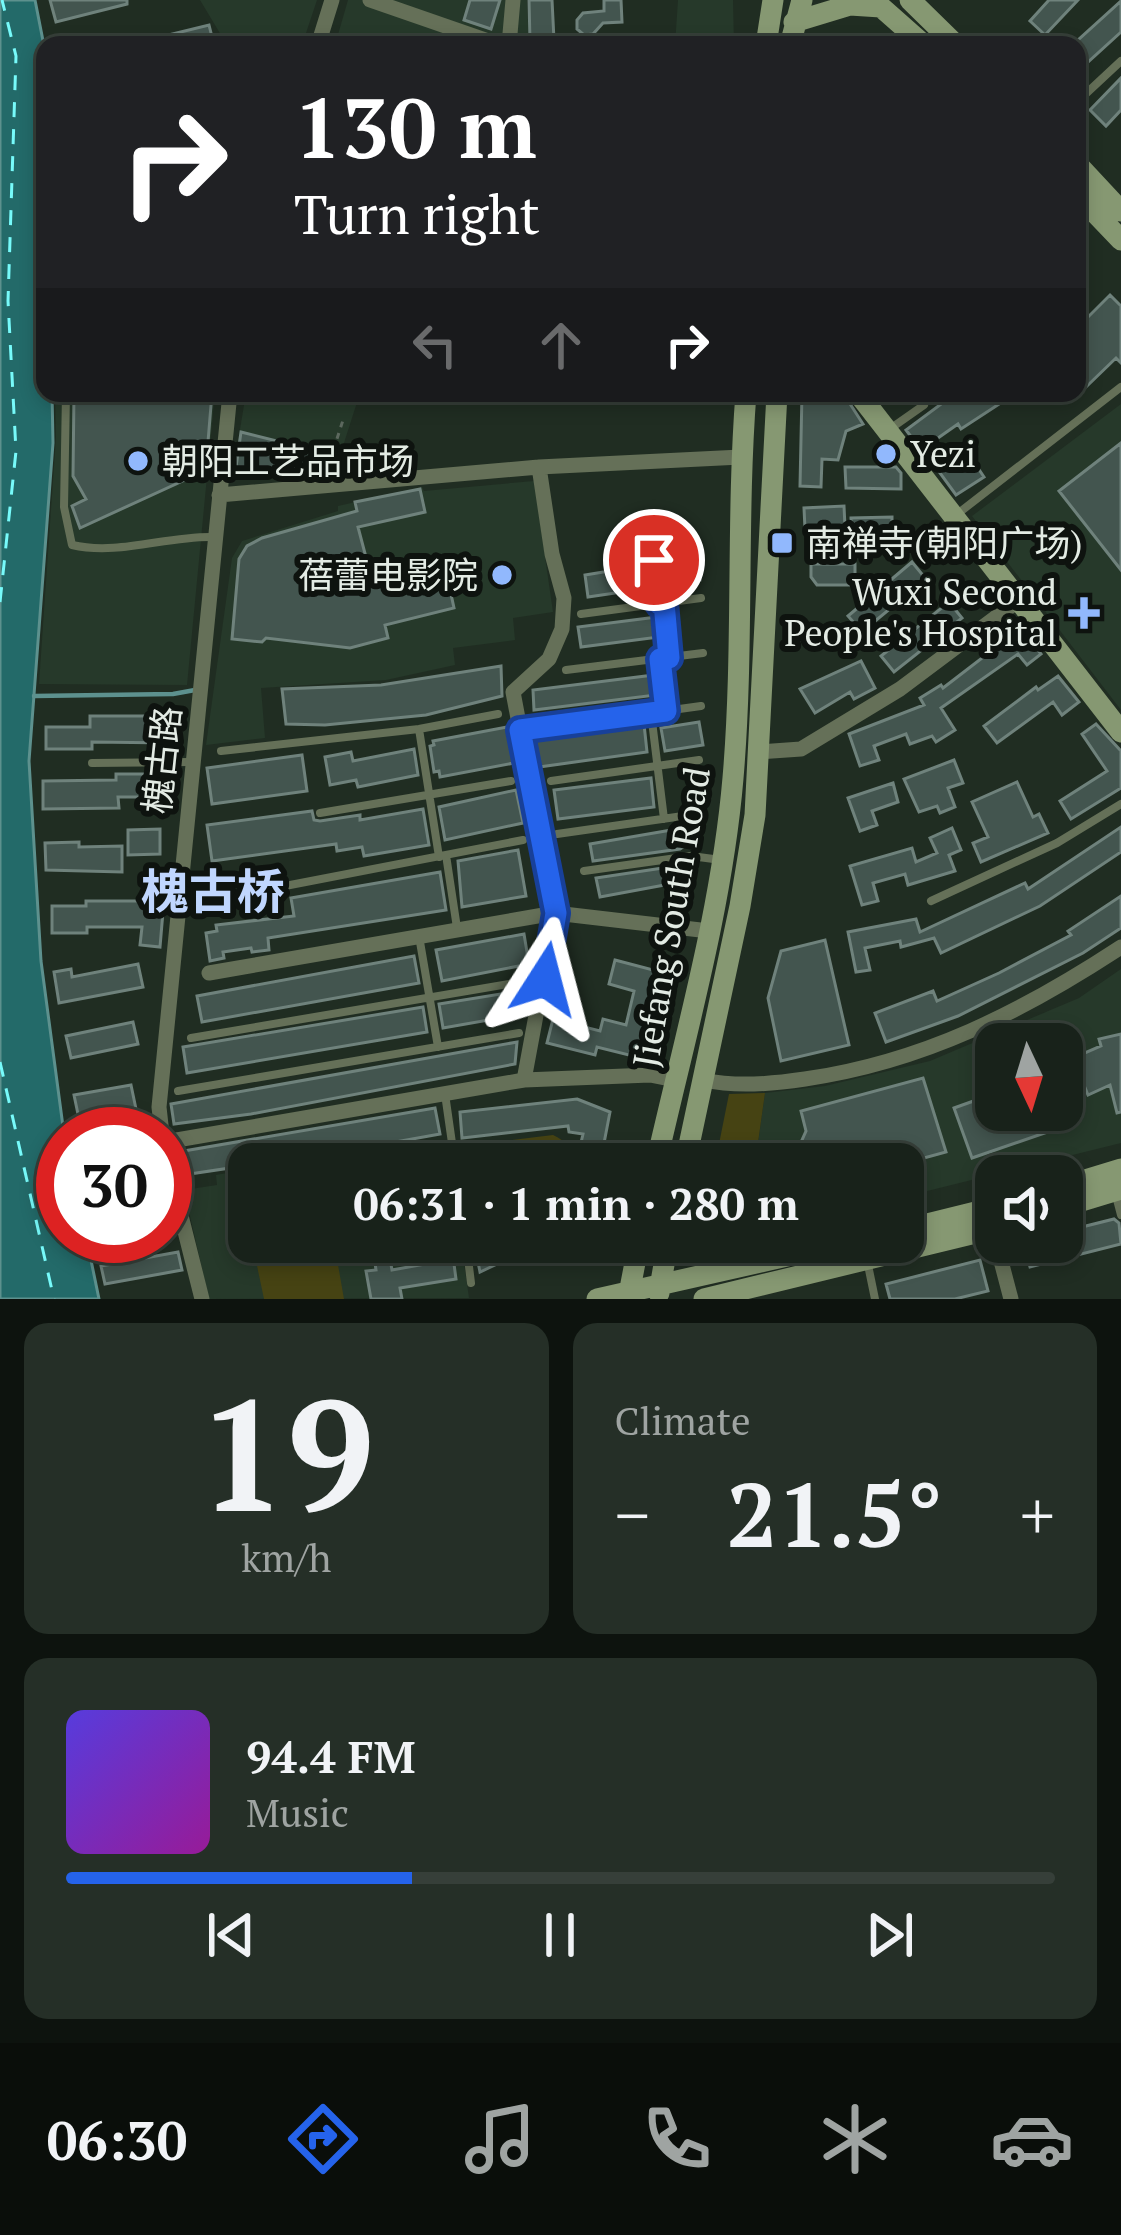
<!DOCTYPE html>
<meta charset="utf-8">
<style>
:root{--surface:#18221a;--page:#252f27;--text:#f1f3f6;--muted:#9fa4a2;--line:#363f39;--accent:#2563eb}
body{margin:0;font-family:"PT Serif","Noto Sans SC",serif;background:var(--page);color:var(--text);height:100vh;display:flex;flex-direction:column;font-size:45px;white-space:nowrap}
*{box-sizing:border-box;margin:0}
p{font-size:39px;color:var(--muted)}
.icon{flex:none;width:66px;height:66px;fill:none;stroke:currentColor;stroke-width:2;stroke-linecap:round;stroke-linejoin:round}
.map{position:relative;height:1299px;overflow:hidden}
.sheet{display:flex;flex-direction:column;gap:24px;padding:24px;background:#0d130e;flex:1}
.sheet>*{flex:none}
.guide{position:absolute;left:36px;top:36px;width:1050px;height:366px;border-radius:24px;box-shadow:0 6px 18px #0003,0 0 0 3px var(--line);background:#202124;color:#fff;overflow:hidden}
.needle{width:78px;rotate:176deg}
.controls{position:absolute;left:975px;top:1023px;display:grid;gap:24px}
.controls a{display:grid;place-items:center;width:108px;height:108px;border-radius:24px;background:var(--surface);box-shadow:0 6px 18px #0003,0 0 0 3px var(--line);font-size:60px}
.speed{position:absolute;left:36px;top:1107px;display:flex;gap:24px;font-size:60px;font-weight:700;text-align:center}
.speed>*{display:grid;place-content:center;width:156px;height:156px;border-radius:50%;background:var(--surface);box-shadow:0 6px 18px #0003,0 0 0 3px var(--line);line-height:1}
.speed .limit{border:18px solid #d22;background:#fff;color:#111}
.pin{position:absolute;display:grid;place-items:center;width:102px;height:102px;color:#fff;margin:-51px;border:6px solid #fff;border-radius:50%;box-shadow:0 3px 12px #0007}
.me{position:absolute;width:132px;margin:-66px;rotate:9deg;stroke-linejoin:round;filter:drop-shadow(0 0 9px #0008)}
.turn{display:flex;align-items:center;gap:42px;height:252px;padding:0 60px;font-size:54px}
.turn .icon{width:156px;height:156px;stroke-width:2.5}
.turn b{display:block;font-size:84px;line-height:102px}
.lanes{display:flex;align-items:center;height:114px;padding:0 60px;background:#0003;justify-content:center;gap:60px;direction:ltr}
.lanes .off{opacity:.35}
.big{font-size:90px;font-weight:600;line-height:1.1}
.sheet .card{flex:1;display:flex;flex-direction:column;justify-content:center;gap:18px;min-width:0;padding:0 42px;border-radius:24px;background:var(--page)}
.sheet .dial{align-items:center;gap:0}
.dial b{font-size:156px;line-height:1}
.song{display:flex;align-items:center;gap:36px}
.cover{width:144px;height:144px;border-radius:18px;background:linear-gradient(135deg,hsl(250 70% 55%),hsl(300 70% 35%))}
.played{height:12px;border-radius:6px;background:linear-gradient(90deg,var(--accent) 35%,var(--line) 35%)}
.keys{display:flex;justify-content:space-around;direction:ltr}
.heat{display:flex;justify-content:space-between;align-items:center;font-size:66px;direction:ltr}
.sheet .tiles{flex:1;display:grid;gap:24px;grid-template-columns:1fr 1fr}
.card:last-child{grid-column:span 2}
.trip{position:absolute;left:228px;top:1143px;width:696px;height:120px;border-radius:24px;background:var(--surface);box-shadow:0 6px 18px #0003,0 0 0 3px var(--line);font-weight:600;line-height:120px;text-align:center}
.menu{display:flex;height:192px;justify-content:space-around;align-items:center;background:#0a0e0a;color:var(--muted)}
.menu .icon{width:84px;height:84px}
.menu .selected{color:var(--accent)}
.menu b{font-size:54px;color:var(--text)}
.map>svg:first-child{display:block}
</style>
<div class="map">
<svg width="1121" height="1299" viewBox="0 0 1121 1299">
<rect width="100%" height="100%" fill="#202d22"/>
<!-- built -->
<path fill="#26392a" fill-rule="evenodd" d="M200,0H317L302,45H227Z
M348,0H527L529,45H335Z
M678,0H733L734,45H675Z
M55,393H215L187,685L39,684L56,437Z
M246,393H360L335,471L244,479L233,472Z
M1121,404V710L972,516Z
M534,481L553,612L513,618L515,640L453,648L455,665L386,680L261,688L265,738L206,745L232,558L242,541L338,511V506L422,487L424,491Z
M1121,969V1143L903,1197V1164H755L765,1093L825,1086L930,1061L1079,998ZM996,1044H1062V1110H996Z
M249,1169V1242H461L469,1298L209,1299L184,1190L217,1185L216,1175Z"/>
<!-- green -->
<path fill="#464313" d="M765,1093L755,1164H715L729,1094Z
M553,1135C567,1142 574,1148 572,1164H463L461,1146Z
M252,1242H334L344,1299H264Z"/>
<!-- water -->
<path fill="#236a69" stroke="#5d918e" stroke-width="3" d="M0,0H35L45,51V393H52L53,443L29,761L41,961L64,1134L63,1236H86L99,1299H0Z"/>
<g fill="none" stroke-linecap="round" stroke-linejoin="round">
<!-- stream -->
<path stroke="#5d918e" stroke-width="4.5" d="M34,696L173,694L195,690"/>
<!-- ferry -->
<path stroke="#77fafa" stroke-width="3" stroke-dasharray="15 12" stroke-linecap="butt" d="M0,602L16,451L8,301L16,56L2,0
M0,1062L54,1299"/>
</g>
<!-- building -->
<path fill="#43554f" stroke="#6f827c" stroke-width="3" d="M50,0H127V4L56,22Z
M470,0H500L491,29L464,20Z
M529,0H552L554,40L530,41Z
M604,0H621L622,22L603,23L593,34L584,35L577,29V20L583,13L604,11Z
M1049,0H1078L1045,35L1030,21Z
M1121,1V32L1077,72V41Z
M209,25L214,45H144V41Z
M1121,78V110L1106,126L1090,110Z
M1110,295L1121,306V363L1116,358L1086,387L1077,378V328Z
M74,393H212L207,454L200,468L189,478L80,528L72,506L86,499L73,476Z
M802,393H843L863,424L846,431L838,460L822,459L821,487L800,486Z
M956,393H1016L961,429L958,424L921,450L906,430Z
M241,432L313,450L319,460L314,469L246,474L236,467Z
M1121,443V570L1059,491Z
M966,450L984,477L956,495L937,469Z
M845,467H896L901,473V489L846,488Z
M420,489L425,512L358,527L373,584L445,567L454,608L385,625L388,638L350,648L266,638L262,642L232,639L239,559L247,546L262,538L357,511L355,502Z
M844,506L845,527L805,529L804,508Z
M892,517V539L851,540V518Z
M697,559L700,580L665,586L663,565Z
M912,562L926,579L862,632L848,616Z
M811,564H855V585H817L811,577Z
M646,565L649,588L588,597L585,575Z
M949,602L962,618L894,672L881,656Z
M657,617L659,637L581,647L578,627Z
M1021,628L1041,654L1027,665L1018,654L941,708L955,730L936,742L932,736L910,744L906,734L874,746L879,760L860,766L849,734L924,705L920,698L941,685L943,688Z
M861,661L875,688L854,699L850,692L815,713L800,689Z
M501,666L502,696L426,715L325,725L286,724L282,689L381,685Z
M654,675L656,695L534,710L533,690Z
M1058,676L1079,702L1062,715L1053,702L997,743L984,726L1036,687L1038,690Z
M90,716H171V743L92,742V749H46V727H90Z
M699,722L703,745L665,751L661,728Z
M644,724L647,752L539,767L534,740Z
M1096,724L1121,751V788L1071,819L1060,801L1107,771L1082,734Z
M507,727L514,763L440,777L439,771L434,772L430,746L434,745L433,741Z
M414,749L418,775L358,787L356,780L330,785L325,757L351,752L353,761Z
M302,755L307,791L212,804L207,768Z
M954,760L963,783L948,788L955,807L940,813L937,806L919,812L904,779Z
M116,774H164V797H118L119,808L43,809V781L116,780Z
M651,778L654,807L558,819L554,790Z
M1017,782L1033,817L1039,814L1048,833L981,862L973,843L988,837L972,802Z
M893,783L898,802L872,811L877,825L860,831L848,798Z
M516,790L523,823L445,840L439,807Z
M423,809L429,845L364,856L362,847L337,851L336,844L212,861L207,825L312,811L314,820L320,821L360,815V820Z
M1121,827V852L1040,906L941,953L934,938L901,947L900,941L865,948L870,970L856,972L848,932L916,919L920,932L1025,883L1028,889Z
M683,828L686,845L680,849L593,861L590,844Z
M952,828L961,850L949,855L955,871L908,885L905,874L873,883L878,901L862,905L850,866L912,848L916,862L937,853L930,838Z
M160,829V854L128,855V830Z
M79,842V847L122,846V872L46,870L45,843Z
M518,850L526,896L462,907L458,861Z
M683,865L686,881L600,897L596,878Z
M440,872L446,910L268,938L269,950L252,952L251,948L223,952L224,958L210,961L206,933L217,931L216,925L294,916L291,898Z
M146,886L165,888L160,947L140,945L142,927H87V933H52V906H86V901H144Z
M1121,896V928L1083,953L958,1016L886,1042L875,1013L933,991L937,1001L999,973L1071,935L1068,931Z
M524,934L529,964L442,981L436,950Z
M825,940L849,1045L781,1061L768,998L781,951Z
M414,956L419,983L202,1022L197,996Z
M615,960L661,972L641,1058L597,1047L595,1055L547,1043L553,1019L600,1031L603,1019L626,1025L634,991L609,984Z
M138,964L143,987L59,1003L54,972L71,969L72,977Z
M519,991L523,1014L443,1028L439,1004Z
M423,1007L427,1032L187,1073L183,1047Z
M133,1022L138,1044L71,1058L66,1036Z
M1121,1034V1112L1117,1113L1110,1085L1088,1095L1073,1058L1101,1046L1099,1039Z
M517,1042L515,1064L251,1114L174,1124L171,1104Z
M923,1078L946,1152L902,1164H764L797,1151L806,1131L801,1111Z
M131,1085L136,1109L79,1119L74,1095Z
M996,1093V1110H1060L1065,1126L972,1158L954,1108Z
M577,1099L610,1112L600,1164H576L583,1134L569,1132L568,1126L462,1138L460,1112Z
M435,1108L440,1134L351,1150L183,1175L178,1152Z
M1114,1219L1119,1223L1121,1244L1030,1267L1023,1242H1062V1232Z
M372,1242H387L392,1270L436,1262L432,1242H454L460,1263L454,1264L456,1279L400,1288L402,1299H371L366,1271L376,1270Z
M474,1242H543L544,1249L533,1254L531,1248L480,1272Z
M178,1252L182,1270L105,1284L101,1266Z
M980,1260L988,1291L955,1299H890L886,1284Z"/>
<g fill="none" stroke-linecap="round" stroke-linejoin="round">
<!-- path -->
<path stroke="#5c685e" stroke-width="3" stroke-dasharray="6 6" stroke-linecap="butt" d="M326,473L344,417"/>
<!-- lane -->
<path stroke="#657058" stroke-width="8" d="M1077,102L1121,61
M66,393L64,507L72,545C119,556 168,535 215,537
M887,431L924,405
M956,515L1121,387
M654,560L659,604
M664,603L669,658
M581,614L701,598
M660,659L666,711
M566,670L703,653
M651,713L664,819
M419,729L439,857
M520,731L701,706
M221,751L419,729L498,714
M92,763L191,762
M551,781L699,760
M320,813L511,781
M557,834L697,814
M446,855L457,928
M584,871L691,856L721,860
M285,886L523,840
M931,901L1057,843L1121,804
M419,936L438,1047
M191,1038L520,982
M178,1091L519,1033
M445,1094L455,1164
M1115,1192L1121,1215
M466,1242L471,1283
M868,1265L875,1299"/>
<!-- street -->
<path stroke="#657058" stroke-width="15" d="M370,0L500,45
M318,45L332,0
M509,45L513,0
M219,495L539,467L741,457
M759,752L801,749L900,689L1019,600
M209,973L555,913L709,931
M524,1080L650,1075L675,1080
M703,1080C737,1087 771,1084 805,1079C923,1062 1022,1012 1121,947
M162,1134L159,1107L230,393
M165,1142L524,1080L555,913L513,692L549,659L562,629L564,598L552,554L539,467
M165,1152L202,1299
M996,1242L1011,1299"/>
<!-- secondary -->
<path stroke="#869872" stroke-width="21" d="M873,0L924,45
M910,0L956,45
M794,22L850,5L881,7
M766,45L773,0
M790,45L802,0
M1077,164L1121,211
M1077,194L1121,240
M858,393L1121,732
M656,1164C685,1036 722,908 733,778C744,650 736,521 746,393
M685,1164L740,906L755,815L777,393
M1062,1187L1121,1169
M1062,1207L1121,1189
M903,1230L996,1207
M659,1293L668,1242
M597,1299L849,1242
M628,1299L639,1242
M704,1299L996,1228"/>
</g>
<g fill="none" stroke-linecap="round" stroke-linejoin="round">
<!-- route casing -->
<g stroke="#184099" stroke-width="30">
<path id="route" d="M545,979L556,913L520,730L666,711L660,659L669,658L664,603L659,604L654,560"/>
</g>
<!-- route -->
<use href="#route" stroke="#2563eb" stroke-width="21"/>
</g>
<!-- markers -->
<g fill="#91b8fd" stroke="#0e130f" stroke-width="4.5">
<circle cx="886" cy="454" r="12"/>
<circle cx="138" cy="461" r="12"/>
<rect x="770" y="531" width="24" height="24" rx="6"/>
<circle cx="502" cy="575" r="12"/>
<path d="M1078 595h12v12h12v12h-12v12h-12v-12h-12v-12h12z"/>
</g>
<g text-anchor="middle" stroke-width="12" stroke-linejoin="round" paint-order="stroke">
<!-- poi labels -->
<g font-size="36" fill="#e3ebe4" stroke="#0e130f" text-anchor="start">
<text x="910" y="467">Yezi</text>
<text x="162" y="474">朝阳工艺品市场</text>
<text x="806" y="556">南禅寺(朝阳广场)</text>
<text x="478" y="588" text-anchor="end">蓓蕾电影院</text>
<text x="1057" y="605" text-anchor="end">Wuxi Second<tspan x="1057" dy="41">People's Hospital</tspan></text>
</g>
<!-- street labels -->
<g font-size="36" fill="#e3ebe4" stroke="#0e130f">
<text transform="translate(162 760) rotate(-84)" y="13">槐古路</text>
<text transform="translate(671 917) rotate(-80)" y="13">Jiefang South Road</text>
</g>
<!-- district labels -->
<g font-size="48" font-weight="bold" fill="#c0d6fe" stroke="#0e130f">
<text x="213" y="909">槐古桥</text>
</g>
</g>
</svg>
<div class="controls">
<a><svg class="needle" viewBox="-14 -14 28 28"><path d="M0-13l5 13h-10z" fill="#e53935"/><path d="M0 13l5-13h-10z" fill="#9fa4a2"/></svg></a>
<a><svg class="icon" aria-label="sound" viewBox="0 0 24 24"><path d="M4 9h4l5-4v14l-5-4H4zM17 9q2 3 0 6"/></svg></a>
</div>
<div class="speed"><div class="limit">30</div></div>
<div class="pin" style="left:654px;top:560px;background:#d93025"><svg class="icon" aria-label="arrive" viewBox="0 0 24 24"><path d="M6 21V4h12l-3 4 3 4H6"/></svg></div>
<svg class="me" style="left:545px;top:979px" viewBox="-20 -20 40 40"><path d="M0-17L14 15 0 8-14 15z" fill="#2563eb" stroke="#fff" stroke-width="4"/></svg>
<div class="trip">06:31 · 1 min · 280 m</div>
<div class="guide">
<div class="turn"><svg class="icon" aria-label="right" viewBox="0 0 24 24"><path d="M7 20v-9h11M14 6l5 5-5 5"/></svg><div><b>130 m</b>Turn right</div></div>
<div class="lanes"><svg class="icon off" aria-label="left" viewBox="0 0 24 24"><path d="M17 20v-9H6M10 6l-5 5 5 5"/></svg><svg class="icon off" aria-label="ahead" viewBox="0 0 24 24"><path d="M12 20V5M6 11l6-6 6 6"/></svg><svg class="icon" aria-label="right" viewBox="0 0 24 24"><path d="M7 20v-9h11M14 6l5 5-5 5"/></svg></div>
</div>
</div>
<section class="sheet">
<div class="tiles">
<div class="card dial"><b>19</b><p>km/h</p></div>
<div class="card"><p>Climate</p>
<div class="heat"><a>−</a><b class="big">21.5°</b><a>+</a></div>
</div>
<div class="card">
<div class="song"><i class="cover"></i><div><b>94.4 FM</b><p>Music</p></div></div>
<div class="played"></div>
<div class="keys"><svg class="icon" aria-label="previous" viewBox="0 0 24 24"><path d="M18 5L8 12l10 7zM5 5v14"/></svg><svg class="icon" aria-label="pause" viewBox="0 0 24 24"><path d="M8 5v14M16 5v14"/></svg><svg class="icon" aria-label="next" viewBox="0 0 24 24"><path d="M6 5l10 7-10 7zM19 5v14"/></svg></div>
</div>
</div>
</section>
<nav class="menu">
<b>06:30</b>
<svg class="icon selected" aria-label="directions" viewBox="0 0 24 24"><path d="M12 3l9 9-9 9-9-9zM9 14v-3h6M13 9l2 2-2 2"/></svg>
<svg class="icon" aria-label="music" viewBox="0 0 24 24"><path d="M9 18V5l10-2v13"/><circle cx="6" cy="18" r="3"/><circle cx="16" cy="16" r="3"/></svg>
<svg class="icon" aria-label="phone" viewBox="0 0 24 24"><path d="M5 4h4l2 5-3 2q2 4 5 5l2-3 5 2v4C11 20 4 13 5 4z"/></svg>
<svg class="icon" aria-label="climate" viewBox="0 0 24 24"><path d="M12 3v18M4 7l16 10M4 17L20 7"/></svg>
<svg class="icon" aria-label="car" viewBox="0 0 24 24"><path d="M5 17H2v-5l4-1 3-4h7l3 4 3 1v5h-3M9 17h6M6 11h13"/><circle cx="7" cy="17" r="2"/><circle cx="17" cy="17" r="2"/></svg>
</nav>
